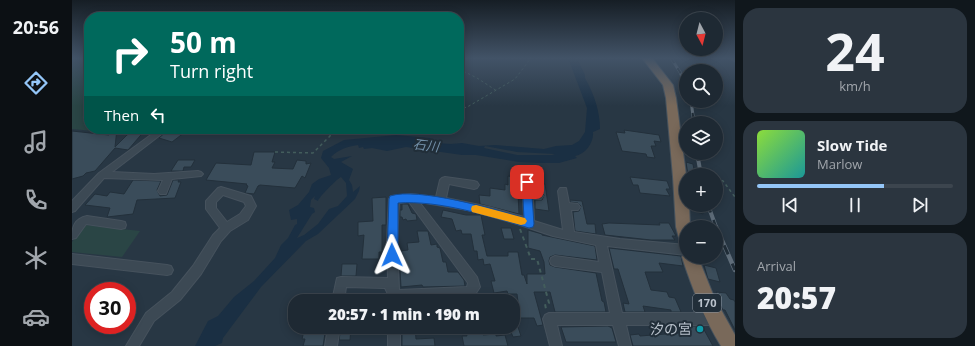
<!DOCTYPE html>
<meta charset="utf-8">
<style>
:root{--surface:#1e2933;--page:#2b353f;--text:#f1f3f6;--muted:#a1a6ac;--line:#3c454e;--accent:#94c6f8}
body{margin:0;font-family:"Open Sans","Noto Sans JP",sans-serif;background:var(--page);color:var(--text);height:100vh;display:flex;flex-direction:column;font-size:15px;white-space:nowrap}
*{box-sizing:border-box;margin:0}
p{font-size:13px;color:var(--muted)}
.icon{flex:none;width:22px;height:22px;fill:none;stroke:currentColor;stroke-width:2;stroke-linecap:round;stroke-linejoin:round}
.map{position:relative;flex:1;overflow:hidden}
.details{display:flex;flex-direction:column;gap:8px;padding:8px;background:#10171c;width:240px}
.details>*{flex:none}
.banner{position:absolute;left:12px;top:12px;width:380px;height:122px;border-radius:16px;box-shadow:0 2px 10px #0003,0 0 0 1px var(--line);background:#00695c;color:#fff;overflow:hidden}
.needle{width:26px;rotate:173deg}
.controls{position:absolute;left:607px;top:12px;display:grid;gap:8px}
.controls a{display:grid;place-items:center;width:44px;height:44px;border-radius:50%;background:var(--surface);box-shadow:0 2px 10px #0003,0 0 0 1px var(--line);font-size:20px}
.speed{position:absolute;left:12px;top:282px;display:flex;gap:8px;font-size:20px;font-weight:700;text-align:center}
.speed>*{display:grid;place-content:center;width:52px;height:52px;border-radius:50%;background:var(--surface);box-shadow:0 2px 10px #0003,0 0 0 1px var(--line);line-height:1}
.speed .limit{border:6px solid #d22;background:#fff;color:#111}
.pin{position:absolute;display:grid;place-items:center;width:34px;height:34px;color:#fff;margin:-17px;border-radius:8px;box-shadow:0 2px 6px #0006}
.me{position:absolute;width:44px;margin:-22px;rotate:359deg;stroke-linejoin:round;filter:drop-shadow(0 0 3px #0008)}
.turn{display:flex;align-items:center;gap:14px;height:84px;padding:0 20px;font-size:18px}
.turn .icon{width:52px;height:52px;stroke-width:2.5}
.turn b{display:block;font-size:28px;line-height:34px}
.then{display:flex;align-items:center;height:38px;padding:0 20px;background:#0003;gap:8px;font-size:15px}
.big{font-size:30px;font-weight:800;line-height:1.1}
.details .widget{flex:1;display:flex;flex-direction:column;justify-content:center;gap:6px;min-width:0;padding:0 14px;border-radius:16px;background:var(--page)}
.details .dial{align-items:center;gap:0}
.dial b{font-size:52px;line-height:1}
.song{display:flex;align-items:center;gap:12px}
.cover{width:48px;height:48px;border-radius:6px;background:linear-gradient(135deg,hsl(90 70% 55%),hsl(180 70% 35%))}
.played{height:4px;border-radius:2px;background:linear-gradient(90deg,var(--accent) 65%,var(--line) 65%)}
.keys{display:flex;justify-content:space-around;direction:ltr}
.trip{position:absolute;left:216px;top:294px;width:232px;height:40px;border-radius:16px;background:var(--surface);box-shadow:0 2px 10px #0003,0 0 0 1px var(--line);font-weight:800;line-height:40px;text-align:center}
main{display:flex;flex:1;min-height:0}
.menu{display:flex;flex-direction:column;width:72px;justify-content:space-around;align-items:center;background:#0c1014;color:var(--muted)}
.menu .icon{width:28px;height:28px}
.menu .selected{color:var(--accent)}
.menu b{font-size:18px;color:var(--text)}
.map>svg:first-child{display:block}
</style>
<main>
<nav class="menu">
<b>20:56</b>
<svg class="icon selected" aria-label="directions" viewBox="0 0 24 24"><path d="M12 3l9 9-9 9-9-9zM9 14v-3h6M13 9l2 2-2 2"/></svg>
<svg class="icon" aria-label="music" viewBox="0 0 24 24"><path d="M9 18V5l10-2v13"/><circle cx="6" cy="18" r="3"/><circle cx="16" cy="16" r="3"/></svg>
<svg class="icon" aria-label="phone" viewBox="0 0 24 24"><path d="M5 4h4l2 5-3 2q2 4 5 5l2-3 5 2v4C11 20 4 13 5 4z"/></svg>
<svg class="icon" aria-label="climate" viewBox="0 0 24 24"><path d="M12 3v18M4 7l16 10M4 17L20 7"/></svg>
<svg class="icon" aria-label="car" viewBox="0 0 24 24"><path d="M5 17H2v-5l4-1 3-4h7l3 4 3 1v5h-3M9 17h6M6 11h13"/><circle cx="7" cy="17" r="2"/><circle cx="17" cy="17" r="2"/></svg>
</nav>
<div class="map">
<svg width="663" height="346" viewBox="0 0 663 346">
<rect width="100%" height="100%" fill="#283744"/>
<!-- green -->
<path fill="#2a4545" d="M0,58H17V129H57L53,134L0,129Z
M13,225L68,231L50,257L0,252V242Z"/>
<!-- water -->
<path fill="#1a2f43" fill-rule="evenodd" d="M496,58H507L506,60L513,75V78C522,94 528,111 528,129L521,132C522,142 514,154 503,156L505,158L487,163H467L447,162L404,155H390L334,147L315,151L300,148L292,149L291,147L287,148L286,145C275,147 267,149 259,157L262,159L280,156L269,162L281,169L277,180L280,185L281,192L288,186L287,191L283,199L246,234L234,241L189,287L151,338L150,343L143,346H123L136,321L146,316L162,297L182,281L203,258L209,245L216,238L223,225L225,224V219L219,220L217,210L226,205L237,192L240,184L247,179L259,175L257,168L249,158L251,151L272,140L324,135L358,138L365,143L379,144L390,143L407,146L423,145L472,149L484,146L500,145L507,141L513,132L515,108ZM413,146L445,152L483,154L480,155H445L412,148ZM269,177L274,183L275,196L266,206L257,209L246,224L232,235L225,238L240,214L243,212L242,208L238,207L239,200L243,196L242,199L246,201C247,197 265,179 269,177Z"/>
<!-- building -->
<path fill="#3a4c5a" stroke="#23303b" d="M45,129L43,147L55,135L65,129H74L56,150L43,148L23,171L14,173L11,176L0,179V131L37,135L38,131Z
M97,129H117L100,142L87,138Z
M552,130L587,135L589,142L582,141L584,146H579L583,158L575,157L574,154L550,151L544,132L553,133Z
M182,152H203L200,162H203L200,168L221,169L225,160L234,161V164L239,163L233,178L230,176L223,188L188,185L186,186L182,194L173,193L176,186L174,185L175,184L134,180L144,163L179,165Z
M106,160H123L119,167H112L111,171H99Z
M614,162L621,164L623,175H616Z
M436,176L449,178V186H447V193H446L447,214L408,204L407,195L418,196V188L433,190V184L436,185Z
M558,177L595,181L598,189H594L598,196L568,193L566,185H561Z
M61,180L89,181L85,190L88,196L95,195L101,180H107L106,182H109L103,198L65,200L61,214L35,217L38,208L13,205L23,194L35,196L38,192L52,194Z
M460,182L473,184L477,211L463,209V200H470L472,195L469,192L461,191Z
M314,197V225H310V252H307V259H290L292,235L286,236V222L301,221L300,198Z
M498,200L510,201L515,224H523L524,234L503,231L501,212L507,211L509,206L506,203L498,202Z
M330,204H336L340,213L344,214L345,220L335,221L334,219L331,220L330,217H328V210H330Z
M618,205L630,206L631,214L619,210Z
M371,210L394,215H409L413,235H410L415,256H436V252H446L450,275H452L455,284V274H473L472,262L468,251L456,248V230L470,234V235L523,246L525,260L483,255L478,257L477,261L478,265L483,267L524,273L530,301L532,302L534,312H483L478,292H462L471,325L465,326L462,318H448L445,294H436L435,291L422,293L419,281H423L418,264L412,265L411,259L406,260L405,251H402L399,234H390L389,230L384,231L380,219L369,217Z
M537,223L588,225L587,223H597L604,236H600L603,240H579L533,235L530,224Z
M429,228H439L442,239H432Z
M345,231H356L359,245L365,244V247L368,248L371,262H374L376,272H386L392,280L393,286L351,287L350,285L329,287L328,270H330L328,251L336,250L335,243L347,242Z
M537,248L609,256L611,266L587,263L591,272H573L579,290L595,292L597,297L603,298L609,312H599V310L571,306L573,312H553L551,303L557,304L546,269H542Z
M270,264H285L284,276H269Z
M632,265L644,268L648,282L636,279Z
M644,292L654,293L658,299L662,300L663,302V330L653,310H651L645,299H648Z
M536,326L540,328L544,342H494L489,327Z
M616,326H630L641,346H561L558,335L567,334L568,336L619,332Z
M233,327H254L251,346H231L233,339H230Z
M269,327H279L278,340H267Z
M330,327H343L344,339L362,338L363,346H330Z
M393,327H409L411,335L424,334V336L433,335L436,346H392L390,336H395Z
M437,327H446L449,336L441,337Z"/>
<g fill="none" stroke-linecap="round" stroke-linejoin="round">
<!-- minor casing -->
<g stroke="#46525d" stroke-width="2">
<path id="minor" d="M658,58H663V61L659,59Z
M87,129H96L40,172L82,174L126,171L129,172L131,174L129,176L100,179L94,194H88L86,191L91,180L32,178L3,211L0,212V201L27,173Z
M373,177L402,181L405,182L407,185L405,188L402,189L377,184L374,198L417,207L452,217L450,182L452,180H458L460,192L469,193L471,196L469,199H461L462,221L491,230L486,191L488,188H494L497,203L506,204L508,207L506,210H499L502,232L548,239L614,245V255L535,246L550,313H642L646,315L648,319L646,323L642,325H554L559,346H547L541,325H485L490,346H478L471,319L473,315L477,313H538L530,272L483,266L479,264L478,261L479,258L483,256L527,262L524,245L481,236L445,224L401,211L353,203H348L405,277L408,287L402,296L398,298L316,301V294L313,288L274,287L272,301H260L265,278L269,277L316,278L315,242L317,199L319,196L339,194L364,197L368,180L370,178ZM337,202L396,283L395,287L327,290L325,242L327,203Z
M149,187L179,196L184,206L176,220L158,231L149,241L129,274L108,300L82,321L67,346H54L74,313L100,292L121,266L141,235L148,228L134,209V201L146,188ZM151,195L172,202L174,206L168,214L155,222L144,208V202Z
M15,216L49,221L53,222L54,225L53,228L49,229L14,224L4,238L0,239C0,227 2,219 15,216Z
M0,254L95,265L99,266L101,270L99,274L95,275L0,264Z
M256,327H268L265,346H253Z
M316,327H328V346H316Z"/>
</g>
<!-- highway casing -->
<g stroke="#47535e" stroke-width="2">
<path id="highway" d="M570,58H580L601,85L604,98L614,175V205H617L618,227H614V247L609,245L604,227L601,177L594,98L591,85Z
M614,251V257H626L642,297L663,335V346H649C632,318 620,288 610,257Z"/>
</g>
<!-- path-far2 -->
<path stroke="#435d5c" stroke-width="1" stroke-dasharray="2.5 2.5" stroke-linecap="butt" d="M387,69L405,78L425,91
M387,110L397,106L443,79L459,58
M261,131L266,129
M259,134L261,129"/>
<!-- path-far1 -->
<path stroke="#435d5c" stroke-width="1.5" stroke-dasharray="3 3" stroke-linecap="butt" d="M203,152L241,153L258,136L259,133
M644,178L651,181L663,197"/>
<!-- path -->
<path stroke="#435d5c" stroke-width="2" stroke-dasharray="4 4" stroke-linecap="butt" d="M448,229L459,259H465L477,303L473,304L474,309"/>
<!-- minor -->
<use href="#minor" fill="#3c4954" fill-rule="evenodd"/>
<!-- highway -->
<use href="#highway" fill="#79695a" fill-rule="evenodd"/>
<!-- rail-far2 casing -->
<g stroke="#5f6d7a" stroke-width="3">
<path id="rail-far2" d="M599,58L608,72L614,87
M619,101L622,123"/>
</g>
<!-- rail-far1 casing -->
<g stroke="#5f6d7a" stroke-width="4">
<path id="rail-far1" d="M625,153L629,175
M636,205L644,227"/>
</g>
<!-- rail casing -->
<g stroke="#5f6d7a" stroke-width="4.5">
<path id="rail" d="M644,227L663,270"/>
</g>
<!-- rail-far2 -->
<use href="#rail-far2" stroke="#212e39" stroke-width="2" stroke-dasharray="6" stroke-linecap="butt"/>
<!-- rail-far1 -->
<use href="#rail-far1" stroke="#212e39" stroke-width="2.5" stroke-dasharray="8" stroke-linecap="butt"/>
<!-- rail -->
<use href="#rail" stroke="#212e39" stroke-width="3" stroke-dasharray="10" stroke-linecap="butt"/>
</g>
<!-- sky -->
<linearGradient id="sky" x2="0" y2="1"><stop stop-color="#161e25"/><stop offset="0.55" stop-color="#425367"/><stop offset="1" stop-color="#425367" stop-opacity="0"/></linearGradient>
<rect width="663" height="106" fill="url(#sky)"/>
<!-- route -->
<path fill="#1a73e8" stroke="#114b97" d="M455,178L459,182L462,224L461,227L457,228C418,216 367,200 326,203V255L324,259L320,260L317,259L315,255L317,199L318,196C346,187 422,209 452,218L450,182Z"/>
<!-- slow -->
<path fill="#f59e0b" d="M404,205L449,217L453,218L455,221L453,224L449,225L400,212L399,209L400,206Z"/>
<!-- markers -->
<circle fill="#0f9aa8" stroke="#212e39" stroke-width="1.5" cx="628" cy="329" r="4"/>
<g text-anchor="middle" stroke-width="4" stroke-linejoin="round" paint-order="stroke">
<!-- shield labels -->
<rect fill="#212e39" stroke="#8c96a1" stroke-width="1" x="621" y="294" width="28" height="18" rx="3"/>
<g font-size="11" font-weight="bold" fill="#bac3cd">
<text x="635" y="307">170</text>
</g>
<!-- water labels -->
<g font-size="13" font-style="italic" fill="#7492ab" stroke="#212e39">
<text transform="translate(354 145) rotate(7)" y="5">石川</text>
</g>
<!-- near-poi labels -->
<g font-size="14" fill="#bac3cd" stroke="#212e39" text-anchor="end">
<text x="620" y="334">汐の宮</text>
</g>
</g>
</svg>
<div class="controls">
<a><svg class="needle" viewBox="-14 -14 28 28"><path d="M0-13l5 13h-10z" fill="#e53935"/><path d="M0 13l5-13h-10z" fill="#a1a6ac"/></svg></a>
<a><svg class="icon" aria-label="search" viewBox="0 0 24 24"><circle cx="10" cy="10" r="6"/><path d="M15 15l6 6"/></svg></a>
<a><svg class="icon" aria-label="layers" viewBox="0 0 24 24"><path d="M12 4l9 5-9 5-9-5zM3 14l9 5 9-5"/></svg></a>
<a>+</a>
<a>−</a>
</div>
<div class="speed"><div class="limit">30</div></div>
<div class="pin" style="left:455px;top:182px;background:#d93025"><svg class="icon" aria-label="arrive" viewBox="0 0 24 24"><path d="M6 21V4h12l-3 4 3 4H6"/></svg></div>
<svg class="me" style="left:320px;top:255px" viewBox="-20 -20 40 40"><path d="M0-17L14 15 0 8-14 15z" fill="#1a73e8" stroke="#fff" stroke-width="4"/></svg>
<div class="trip">20:57 · 1 min · 190 m</div>
<div class="banner">
<div class="turn"><svg class="icon" aria-label="right" viewBox="0 0 24 24"><path d="M7 20v-9h11M14 6l5 5-5 5"/></svg><div><b>50 m</b>Turn right</div></div>
<div class="then">Then<svg class="icon" aria-label="left" viewBox="0 0 24 24"><path d="M17 20v-9H6M10 6l-5 5 5 5"/></svg></div>
</div>
</div>
<section class="details">
<div class="widget dial"><b>24</b><p>km/h</p></div>
<div class="widget">
<div class="song"><i class="cover"></i><div><b>Slow Tide</b><p>Marlow</p></div></div>
<div class="played"></div>
<div class="keys"><svg class="icon" aria-label="previous" viewBox="0 0 24 24"><path d="M18 5L8 12l10 7zM5 5v14"/></svg><svg class="icon" aria-label="pause" viewBox="0 0 24 24"><path d="M8 5v14M16 5v14"/></svg><svg class="icon" aria-label="next" viewBox="0 0 24 24"><path d="M6 5l10 7-10 7zM19 5v14"/></svg></div>
</div>
<div class="widget"><p>Arrival</p><b class="big">20:57</b></div>
</section>
</main>
